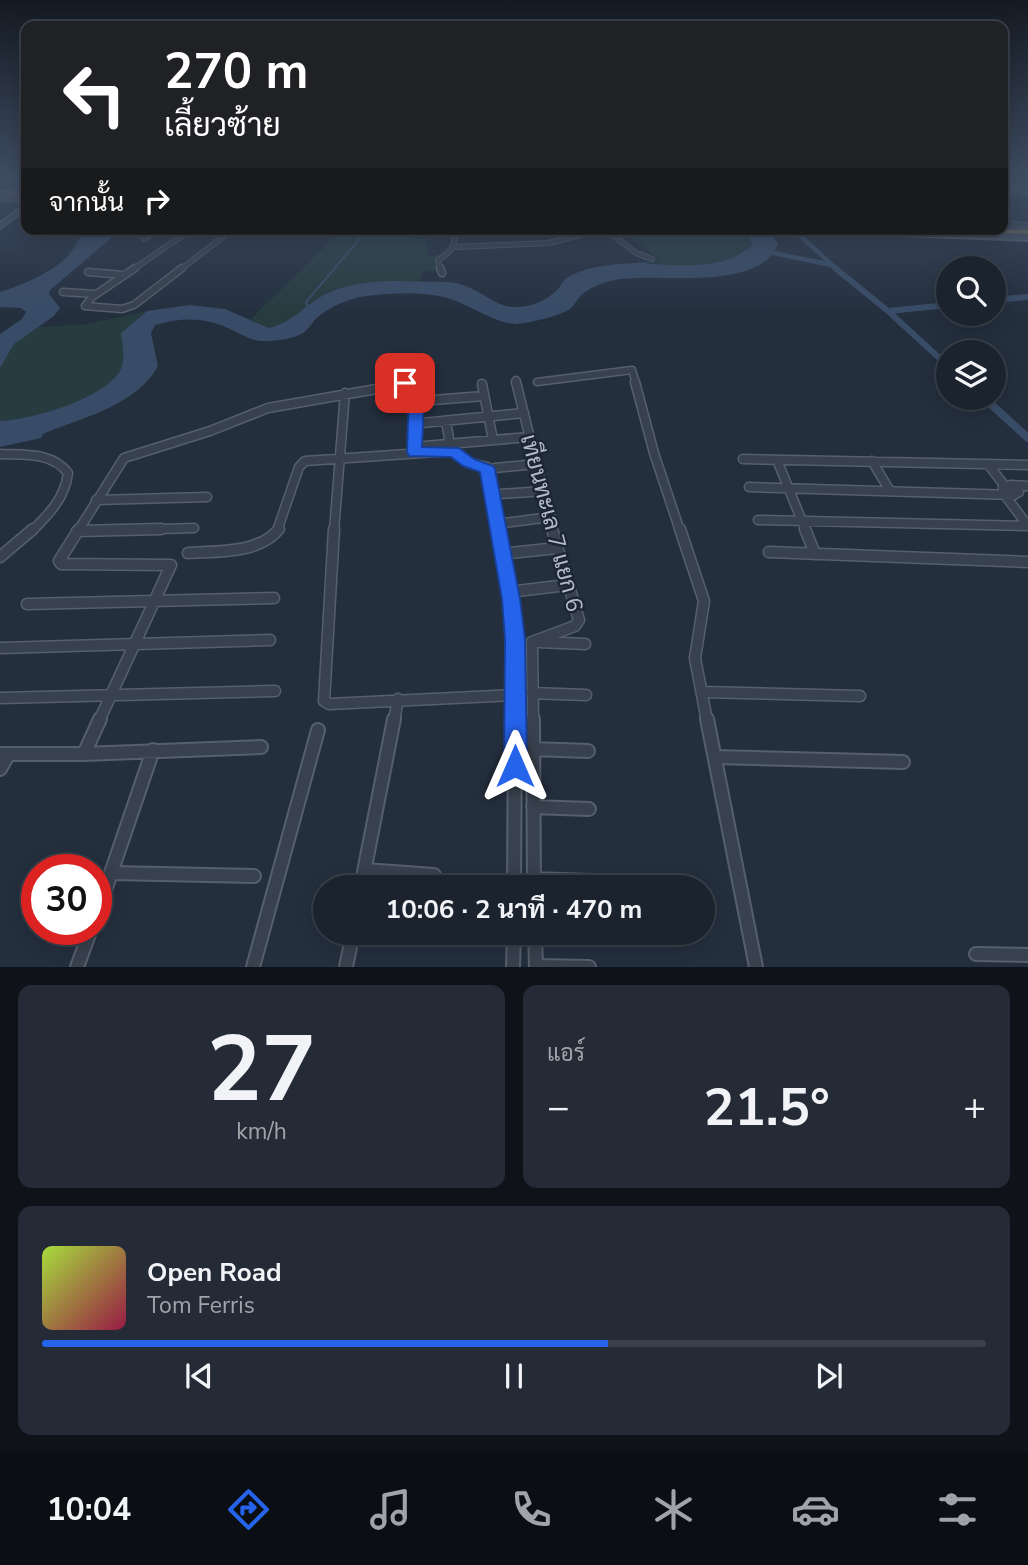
<!DOCTYPE html>
<html lang="th">
<meta charset="utf-8">
<style>
:root{--surface:#1b232e;--page:#242b36;--text:#f1f3f6;--muted:#a0a4aa;--line:#39404a;--accent:#2563eb}
body{margin:0;font-family:"Nunito Sans",Sarabun,sans-serif;background:var(--page);color:var(--text);height:100vh;display:flex;flex-direction:column;font-size:26px;white-space:nowrap}
*{box-sizing:border-box;margin:0}
p{font-size:23px;color:var(--muted)}
.icon{flex:none;width:38px;height:38px;fill:none;stroke:currentColor;stroke-width:2;stroke-linecap:round;stroke-linejoin:round}
.map{position:relative;height:967px;overflow:hidden}
.details{display:flex;flex-direction:column;gap:18px;padding:18px;background:#0f1319;flex:1}
.details>*{flex:none}
.top-card{position:absolute;left:21px;top:21px;width:987px;height:214px;border-radius:14px;box-shadow:0 4px 18px #0003,0 0 0 2px var(--line);background:#202124;color:#fff;overflow:hidden}
.buttons{position:absolute;left:936px;top:256px;display:grid;gap:14px}
.buttons a{display:grid;place-items:center;width:70px;height:70px;border-radius:50%;background:var(--surface);box-shadow:0 4px 18px #0003,0 0 0 2px var(--line);font-size:35px}
.speed{position:absolute;left:21px;top:854px;display:flex;gap:14px;font-size:35px;font-weight:700;text-align:center}
.speed>*{display:grid;place-content:center;width:91px;height:91px;border-radius:50%;background:var(--surface);box-shadow:0 4px 18px #0003,0 0 0 2px var(--line);line-height:1}
.speed .limit{border:10px solid #d22;background:#fff;color:#111}
.pin{position:absolute;display:grid;place-items:center;width:60px;height:60px;color:#fff;margin:-30px;border-radius:14px;box-shadow:0 4px 10px #0006}
.me{position:absolute;width:77px;margin:-38px;rotate:0deg;stroke-linejoin:round;filter:drop-shadow(0 0 5px #0008)}
.turn{display:flex;align-items:center;gap:24px;height:147px;padding:0 28px;font-size:32px}
.turn .icon{width:91px;height:91px;stroke-width:2.5}
.turn b{display:block;font-size:49px;line-height:60px}
.then{display:flex;align-items:center;height:66px;padding:0 28px;background:#0003;gap:14px;font-size:26px}
.big{font-size:52px;font-weight:700;line-height:1.1}
.details .tile{flex:1;display:flex;flex-direction:column;justify-content:center;gap:10px;min-width:0;padding:0 24px;border-radius:14px;background:var(--page)}
.details .dial{align-items:center;gap:0}
.dial b{font-size:91px;line-height:1}
.song{display:flex;align-items:center;gap:21px}
.cover{width:84px;height:84px;border-radius:10px;background:linear-gradient(135deg,hsl(80 70% 55%),hsl(340 70% 35%))}
.played{height:7px;border-radius:4px;background:linear-gradient(90deg,var(--accent) 60%,var(--line) 60%)}
.keys{display:flex;justify-content:space-around;direction:ltr}
.heat{display:flex;justify-content:space-between;align-items:center;font-size:38px;direction:ltr}
.details .tiles{flex:1;display:grid;gap:18px;grid-template-columns:1fr 1fr}
.tile:last-child{grid-column:span 2}
.trip{position:absolute;left:313px;top:875px;width:402px;height:70px;border-radius:35px;background:var(--surface);box-shadow:0 4px 18px #0003,0 0 0 2px var(--line);font-weight:700;line-height:70px;text-align:center}
.tabs{display:flex;height:112px;justify-content:space-around;align-items:center;background:#0b0e12;color:var(--muted)}
.tabs .icon{width:49px;height:49px}
.tabs .on{color:var(--accent)}
.tabs b{font-size:32px;color:var(--text)}
.map>svg:first-child{display:block}
</style>
<div class="map">
<svg width="1028" height="967" viewBox="0 0 1028 967">
<rect width="100%" height="100%" fill="#242f3e"/>
<!-- green -->
<path fill="#263c3f" d="M343,229H405L408,237L426,239L429,256L441,255L436,261V270L423,272L420,281L362,283L325,295L278,326L269,328L251,319Z
M620,229H746L752,245C724,271 682,265 646,264V262L660,260Z
M147,311L121,333C122,344 126,360 120,371C101,400 33,419 0,421V368L14,344L27,333L36,327L82,325Z"/>
<!-- water -->
<path fill="#394c67" d="M92,229H122L50,290L49,294L60,308L54,316L14,344L0,368V334L22,319L26,312L21,308L0,307V292C24,284 47,275 66,258C76,249 77,234 92,229Z
M746,229H768L778,244C762,288 673,276 636,278C618,278 600,282 585,292C579,296 576,303 571,308C564,315 526,324 515,324C496,323 474,308 456,301C430,290 393,293 366,296C350,298 329,307 318,317C312,322 309,329 303,333C291,340 275,341 262,341C252,341 241,334 232,330C207,317 182,317 155,325L151,333L158,366C136,406 83,417 43,434L41,438L0,447V421C33,419 101,400 120,371C126,360 122,344 121,333L147,311L190,305L225,309L269,328C291,323 305,305 324,295C362,276 405,282 445,282C476,282 493,308 515,307C532,307 546,301 558,289C562,284 563,280 568,277C593,263 620,265 646,262L647,264C682,265 724,271 752,245Z"/>
<g fill="none" stroke-linecap="round" stroke-linejoin="round">
<!-- stream -->
<path stroke="#394c67" stroke-width="2" d="M308,308L306,302L368,229"/>
<!-- canal-far2 -->
<path stroke="#394c67" stroke-width="4.5" d="M793,229L830,263
M763,251L832,265L838,270"/>
<!-- canal-far1 -->
<path stroke="#394c67" stroke-width="6" d="M835,268L888,311L948,305
M994,300L1028,297
M888,311L948,366"/>
<!-- canal -->
<path stroke="#394c67" stroke-width="8" d="M983,397L1028,438"/>
<!-- street-far4 casing -->
<g stroke="#565f6c" stroke-width="6">
<path id="street-far4" d="M0,184L26,185
M1003,190L1015,187
M1003,197L1024,190
M1003,224L1028,225
M605,229L636,253L652,259
M144,239L158,229
M455,247L549,243L601,229
M132,270L192,229
M180,270L233,229
M441,270L438,260C448,253 455,249 455,236L444,229"/>
</g>
<!-- street-far3 casing -->
<g stroke="#565f6c" stroke-width="9">
<path id="street-far3" d="M135,268L92,297L85,306L122,309L134,305L182,268
M440,268L442,273
M88,272L124,275
M63,292L96,294
M516,380L517,383
M537,382L632,370L636,383
M409,383H411"/>
</g>
<!-- street-far2 casing -->
<g stroke="#565f6c" stroke-width="11">
<path id="street-far2" d="M516,382L553,531
M635,382L654,453L680,531
M482,384L493,440
M420,401L484,396
M446,421L450,444
M422,423L524,413
M425,446L529,437
M0,454C25,455 52,452 68,473C65,498 49,514 32,531
M743,459L1028,465
M777,460L806,531
M872,461L890,491
M988,464L1004,485
M495,468L537,464
M1011,485L1028,486
M749,487L1014,495L1019,492L1011,486H1003V490L1009,494
M500,494L545,491
M1004,494L1028,526
M96,500L207,497
M758,520L1028,526
M504,523L551,517
M78,531L124,458L210,431L268,408L411,383L416,389L414,452
M93,531L194,528
M277,531L299,467L305,461L451,451L468,463L487,467L499,531
M334,531L345,393"/>
</g>
<!-- street-far1 casing -->
<g stroke="#565f6c" stroke-width="13">
<path id="street-far1" d="M79,529L59,561L61,564L171,565L99,721
M334,529L324,701L329,704L516,695
M499,529L515,639V721
M680,529L704,601L695,658L707,721
M805,529L815,554
M77,531L161,529
M769,552L1028,562
M188,553C217,551 259,554 279,529
M510,553L557,548
M0,557L33,529
M517,591L567,585
M27,604L274,598
M539,642L585,644
M0,648L270,640
M702,692L860,696
M532,693L586,695
M0,698L275,691
M394,721L398,699
M533,721L532,642L575,626L579,620L552,529"/>
</g>
<!-- street casing -->
<g stroke="#565f6c" stroke-width="16">
<path id="street" d="M100,719L84,754L261,747
M533,719L534,887
M707,719L756,967
M532,749L588,751
M0,754H84
M715,757L903,762
M0,769L8,755
M533,807L589,809
M365,870L434,875
M113,873L254,876
M533,879L592,881
M361,887L394,719
M514,887L515,719
M96,917L153,750
M535,933L536,967
M976,954L1028,955
M536,966L589,967
M77,967L91,929
M253,967L318,730
M346,967L353,933
M513,967L514,933"/>
</g>
<!-- secondary casing -->
<g stroke="#565f6c" stroke-width="4">
<path id="secondary" d="M1003,181L1028,191V195L1003,184Z
M0,196L26,197V201L0,200Z
M26,204V209L0,228V223Z
M799,229H854L1028,236V240L802,231Z"/>
</g>
<!-- highway casing -->
<g stroke="#434c59" stroke-width="4">
<path id="highway" d="M0,190L26,191V195L0,194Z
M943,229L1028,230V234L947,231Z"/>
</g>
<!-- street-far4 -->
<use href="#street-far4" stroke="#38414e" stroke-width="4.5"/>
<!-- street-far3 -->
<use href="#street-far3" stroke="#38414e" stroke-width="6"/>
<!-- street-far2 -->
<use href="#street-far2" stroke="#38414e" stroke-width="8"/>
<!-- street-far1 -->
<use href="#street-far1" stroke="#38414e" stroke-width="10"/>
<!-- street -->
<use href="#street" stroke="#38414e" stroke-width="12"/>
<!-- secondary -->
<use href="#secondary" fill="#465061" fill-rule="evenodd"/>
<!-- highway -->
<use href="#highway" fill="#746855" fill-rule="evenodd"/>
</g>
<!-- sky -->
<linearGradient id="sky" x2="0" y2="1"><stop stop-color="#141a22"/><stop offset="0.57" stop-color="#3f4d63"/><stop offset="1" stop-color="#3f4d63" stop-opacity="0"/></linearGradient>
<rect width="1028" height="316" fill="url(#sky)"/>
<!-- route -->
<path fill="#2563eb" stroke="#184099" stroke-width="2" d="M411,379C429,386 422,430 422,447L459,448L474,459L493,466L495,469L520,599L525,639L527,766L523,774L515,777L507,774L504,766L505,639L502,599L480,472L463,466L451,457L409,456L407,452L409,389L398,383L400,381Z"/>
<g text-anchor="middle" stroke-width="5" stroke-linejoin="round" paint-order="stroke">
<!-- near-street labels -->
<g font-size="23" fill="#b4bcc9" stroke="#1d2633">
<text transform="translate(552 523) rotate(75)" y="8">เทียนทะเล 7 แยก 6</text>
</g>
</g>
</svg>
<div class="buttons">
<a><svg class="icon" aria-label="search" viewBox="0 0 24 24"><circle cx="10" cy="10" r="6"/><path d="M15 15l6 6"/></svg></a>
<a><svg class="icon" aria-label="layers" viewBox="0 0 24 24"><path d="M12 4l9 5-9 5-9-5zM3 14l9 5 9-5"/></svg></a>
</div>
<div class="speed"><div class="limit">30</div></div>
<div class="pin" style="left:405px;top:383px;background:#d93025"><svg class="icon" aria-label="arrive" viewBox="0 0 24 24"><path d="M6 21V4h12l-3 4 3 4H6"/></svg></div>
<svg class="me" style="left:515px;top:766px" viewBox="-20 -20 40 40"><path d="M0-17L14 15 0 8-14 15z" fill="#2563eb" stroke="#fff" stroke-width="4"/></svg>
<div class="trip">10:06 · 2 นาที · 470 m</div>
<div class="top-card">
<div class="turn"><svg class="icon" aria-label="left" viewBox="0 0 24 24"><path d="M17 20v-9H6M10 6l-5 5 5 5"/></svg><div><b>270 m</b>เลี้ยวซ้าย</div></div>
<div class="then">จากนั้น<svg class="icon" aria-label="right" viewBox="0 0 24 24"><path d="M7 20v-9h11M14 6l5 5-5 5"/></svg></div>
</div>
</div>
<section class="details">
<div class="tiles">
<div class="tile dial"><b>27</b><p>km/h</p></div>
<div class="tile"><p>แอร์</p>
<div class="heat"><a>−</a><b class="big">21.5°</b><a>+</a></div>
</div>
<div class="tile">
<div class="song"><i class="cover"></i><div><b>Open Road</b><p>Tom Ferris</p></div></div>
<div class="played"></div>
<div class="keys"><svg class="icon" aria-label="previous" viewBox="0 0 24 24"><path d="M18 5L8 12l10 7zM5 5v14"/></svg><svg class="icon" aria-label="pause" viewBox="0 0 24 24"><path d="M8 5v14M16 5v14"/></svg><svg class="icon" aria-label="next" viewBox="0 0 24 24"><path d="M6 5l10 7-10 7zM19 5v14"/></svg></div>
</div>
</div>
</section>
<nav class="tabs">
<b>10:04</b>
<svg class="icon on" aria-label="directions" viewBox="0 0 24 24"><path d="M12 3l9 9-9 9-9-9zM9 14v-3h6M13 9l2 2-2 2"/></svg>
<svg class="icon" aria-label="music" viewBox="0 0 24 24"><path d="M9 18V5l10-2v13"/><circle cx="6" cy="18" r="3"/><circle cx="16" cy="16" r="3"/></svg>
<svg class="icon" aria-label="phone" viewBox="0 0 24 24"><path d="M5 4h4l2 5-3 2q2 4 5 5l2-3 5 2v4C11 20 4 13 5 4z"/></svg>
<svg class="icon" aria-label="climate" viewBox="0 0 24 24"><path d="M12 3v18M4 7l16 10M4 17L20 7"/></svg>
<svg class="icon" aria-label="car" viewBox="0 0 24 24"><path d="M5 17H2v-5l4-1 3-4h7l3 4 3 1v5h-3M9 17h6M6 11h13"/><circle cx="7" cy="17" r="2"/><circle cx="17" cy="17" r="2"/></svg>
<svg class="icon" aria-label="filters" viewBox="0 0 24 24"><path d="M4 7h16M4 17h16"/><circle cx="9" cy="7" r="2"/><circle cx="15" cy="17" r="2"/></svg>
</nav>
